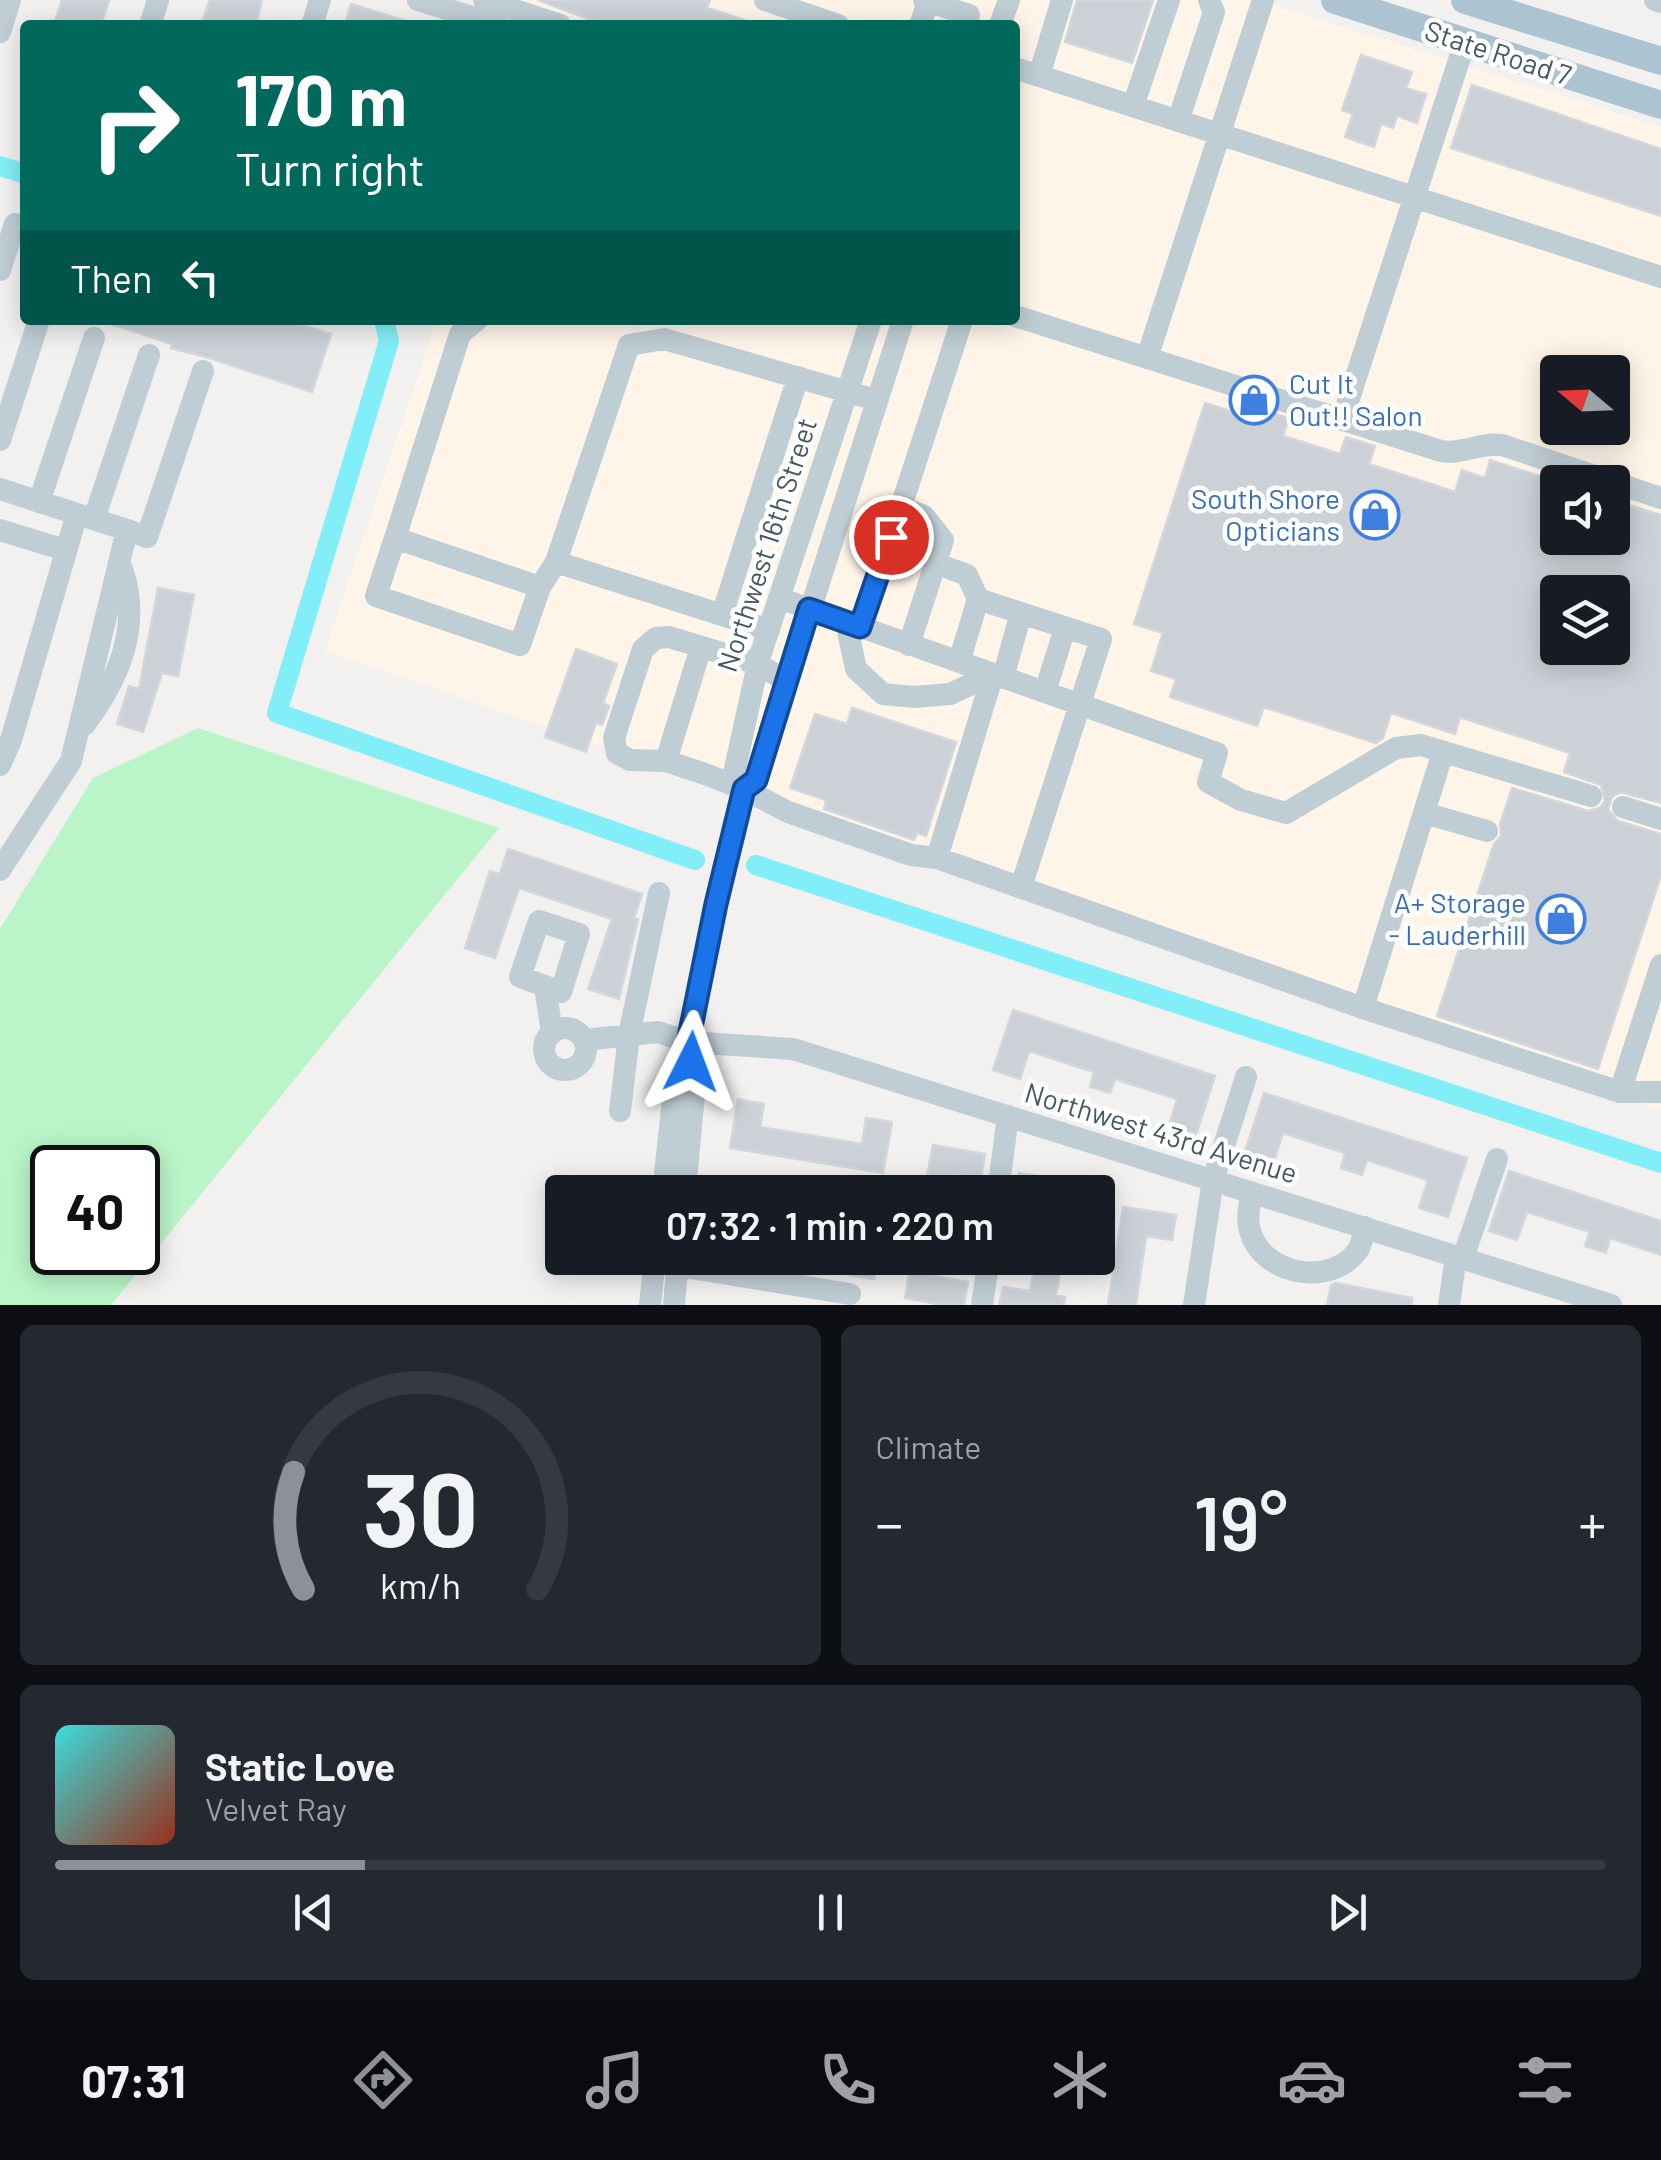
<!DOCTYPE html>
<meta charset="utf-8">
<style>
:root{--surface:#171b24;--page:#242831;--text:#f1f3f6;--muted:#9ea1a6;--line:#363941;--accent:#8c9099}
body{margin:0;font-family:Barlow,sans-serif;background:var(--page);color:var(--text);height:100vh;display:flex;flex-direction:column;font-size:38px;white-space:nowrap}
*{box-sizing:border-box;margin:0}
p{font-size:32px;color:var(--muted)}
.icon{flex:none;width:55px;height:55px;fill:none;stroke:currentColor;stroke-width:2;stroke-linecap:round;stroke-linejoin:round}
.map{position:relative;height:1305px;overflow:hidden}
.side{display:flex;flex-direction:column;gap:20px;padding:20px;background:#0d0f14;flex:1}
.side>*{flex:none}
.top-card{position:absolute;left:20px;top:20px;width:1000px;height:305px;border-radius:10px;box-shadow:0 5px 25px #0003;background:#00695c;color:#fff;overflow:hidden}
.needle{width:65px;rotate:289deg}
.controls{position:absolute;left:1540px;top:355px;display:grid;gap:20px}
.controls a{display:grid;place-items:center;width:90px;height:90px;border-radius:10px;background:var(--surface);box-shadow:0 5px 25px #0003;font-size:50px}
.speed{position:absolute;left:30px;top:1145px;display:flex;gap:20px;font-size:50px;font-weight:700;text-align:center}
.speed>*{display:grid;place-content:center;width:130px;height:130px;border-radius:50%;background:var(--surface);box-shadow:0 5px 25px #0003;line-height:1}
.speed .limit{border:5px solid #111;border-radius:15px;background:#fff;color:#111}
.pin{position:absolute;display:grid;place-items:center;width:85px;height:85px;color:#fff;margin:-42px;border:5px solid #fff;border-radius:50%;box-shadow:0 2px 10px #0007}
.me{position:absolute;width:110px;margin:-55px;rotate:3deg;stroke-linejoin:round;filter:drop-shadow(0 0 8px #0008)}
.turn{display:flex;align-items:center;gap:35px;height:210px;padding:0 50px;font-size:45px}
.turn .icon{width:130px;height:130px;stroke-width:2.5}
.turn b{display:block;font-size:70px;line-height:85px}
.then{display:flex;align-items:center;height:95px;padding:0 50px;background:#0003;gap:20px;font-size:38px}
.big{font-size:75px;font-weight:600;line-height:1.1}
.side .tile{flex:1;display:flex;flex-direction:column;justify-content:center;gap:15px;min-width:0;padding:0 35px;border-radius:15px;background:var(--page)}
.side .dial{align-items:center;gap:0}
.dial svg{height:260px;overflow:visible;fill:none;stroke:var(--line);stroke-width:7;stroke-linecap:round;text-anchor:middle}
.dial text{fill:var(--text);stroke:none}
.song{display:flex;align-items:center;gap:30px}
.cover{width:120px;height:120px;border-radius:15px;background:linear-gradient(135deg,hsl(180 70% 55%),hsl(10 70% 35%))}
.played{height:10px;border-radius:5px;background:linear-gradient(90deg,var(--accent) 20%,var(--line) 20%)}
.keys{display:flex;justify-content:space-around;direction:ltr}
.heat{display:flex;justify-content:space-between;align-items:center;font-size:55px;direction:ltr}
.side .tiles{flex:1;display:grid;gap:20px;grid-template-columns:1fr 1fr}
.tile:last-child{grid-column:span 2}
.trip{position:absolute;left:545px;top:1175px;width:570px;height:100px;border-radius:10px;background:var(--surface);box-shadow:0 5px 25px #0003;font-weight:600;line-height:100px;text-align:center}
.tab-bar{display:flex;height:160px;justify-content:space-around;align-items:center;background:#090b0e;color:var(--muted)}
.tab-bar .icon{width:70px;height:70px}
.tab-bar .selected{color:var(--accent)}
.tab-bar b{font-size:45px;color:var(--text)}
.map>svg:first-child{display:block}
</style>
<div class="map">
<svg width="1661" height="1305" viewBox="0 0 1661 1305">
<rect width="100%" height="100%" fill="#f3f0f0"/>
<!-- commercial -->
<path fill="#fef5e8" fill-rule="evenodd" d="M522,0H1258L1661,127V1110L325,651L437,320H1015V25H597ZM1558,372H1612V428H1558ZM1558,482H1612V538H1558ZM1558,592H1612V648H1558Z"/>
<!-- green -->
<path fill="#baf5c9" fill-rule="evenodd" d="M198,728L499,828L111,1305H0V929L93,778ZM52,1168H138V1252H52Z"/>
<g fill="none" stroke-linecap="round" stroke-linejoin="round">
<!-- canal -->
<path stroke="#82eef7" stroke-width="20" d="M0,166L25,174
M384,320L389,341L277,713L695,860
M756,865L1661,1163"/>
</g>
<!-- building -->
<path fill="#cbd1d6" stroke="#d3d7dc" stroke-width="2.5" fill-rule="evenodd" d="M62,0H109L101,25H54Z
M210,0H262L256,25H201Z
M538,0H710L707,8L751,22L750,25H605Z
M1077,0H1153L1132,63L1065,42Z
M351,4L409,22L408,25H345Z
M1361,55L1412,72L1406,88L1426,94L1417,123L1397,116L1393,128L1381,124L1374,147L1345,137L1353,114L1342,110Z
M1472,85L1661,149V216L1451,148Z
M109,320H286L331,334L312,392L207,357L171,348L172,344L108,323Z
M1205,403L1255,419L1258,409L1289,418L1283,436L1340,454L1346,437L1375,446L1369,464L1455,492L1462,470L1485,478L1490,460L1558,482V538H1612V500L1661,515V803L1621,792L1612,797L1608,809L1618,821L1661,834V875L1598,1069L1437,1016L1494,844L1501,836L1500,825L1512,788L1588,811L1600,808L1605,801L1601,785L1564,772L1570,753L1460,717L1455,734L1391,713L1383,738L1376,743L1264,707L1257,726L1170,697L1176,679L1151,671L1163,633L1134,624ZM1558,592H1612V648H1558Z
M158,588L194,595L178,676L162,673L143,732L117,724L129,686L139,689Z
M576,649L617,664L603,703L609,706L602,725L596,723L586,752L545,737Z
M852,708L956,742L926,836L917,833L914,840L824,809L826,800L790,788L815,714L847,724Z
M508,849L642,894L634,918L638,919L619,999L588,989L612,919L519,888L495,958L465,948L490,871L500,874Z
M1013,1010L1215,1076L1196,1135L1169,1126L1177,1099L1115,1079L1110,1093L1090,1087L1094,1072L1029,1051L1020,1079L993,1070Z
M1264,1093L1467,1158L1448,1217L1419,1208L1428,1180L1367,1160L1362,1175L1341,1168L1345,1153L1283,1133L1274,1161L1245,1152Z
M738,1099L764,1104L760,1127L862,1144L866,1118L892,1122L883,1173L730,1148Z
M933,1145L985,1154L981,1179L954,1174L950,1192H924Z
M1509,1171L1661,1221V1255L1610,1238L1606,1253L1585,1246L1590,1232L1527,1212L1517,1240L1489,1231Z
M1019,1173L1090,1184V1192H1015Z
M1123,1207L1176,1215L1172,1240L1146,1236L1136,1305H1108Z
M850,1258H877L874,1279L848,1275Z
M912,1258H938L935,1276L968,1282L964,1305H942L905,1298Z
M1036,1258H1063L1056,1295L1065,1297L1064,1305H999L1003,1287L1030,1291Z
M1336,1283L1412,1298V1305H1327L1331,1285Z"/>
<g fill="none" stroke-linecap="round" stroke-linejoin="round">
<!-- minor -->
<path stroke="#bfcdd4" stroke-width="22" d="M418,0L497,25
M484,0L560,25
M765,0L838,25
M924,0L969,15
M1655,0L1661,2
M150,25L158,0
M312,25L320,0
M920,25L929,0
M1000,25L1009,0
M0,32L10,0
M1015,68L1661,277
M1039,76L1062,0
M1133,106L1169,0
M1178,121L1214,12L1209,0
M0,270L15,224
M1015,316L1441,451C1463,455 1480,442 1502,445L1661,498
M1147,358L1263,0
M1342,420L1465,42
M0,440L39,320
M0,489L77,514L11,740L0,765
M39,502L94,338
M901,507L962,320
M94,519L149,355
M0,530L65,550
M127,530L147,537L203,371
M395,538L460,334L477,320
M935,563L967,575L978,599L959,662
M540,587L520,645L376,596L395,538L540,587L556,562
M779,598L1217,753L1208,782L1241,800L1286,813L1396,748L1421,745L1591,796
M978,599L1021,613L1003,678
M1021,613L1101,639L1021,887
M722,615L798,377
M846,622L856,669L883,694L914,697L950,694L993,674
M860,627L901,507L924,516L943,540L909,645
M769,630L556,562L629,345L664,339L876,400
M786,681L758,664L669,637L656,638L643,649L614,738L617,753L630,760L666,761L705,774L744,789L788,812L911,855L937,858L1363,1008L1620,1092H1661
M1045,692L1065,628
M85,724C119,679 142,626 122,569
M666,761L701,647
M744,789L734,773L759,659L871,320
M1623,807L1661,819
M1424,813L1487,831
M937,858L993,674
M0,870L71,761L127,530L77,514
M545,986L520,977L539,921L579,934L561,992L545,986L552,1033
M1363,1008L1443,752
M544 1049a21 21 0 1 1 42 0a21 21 0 1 1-42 0Z
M585,1040L658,1032L688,1042L793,1049L1611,1305
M1620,1092L1661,965
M620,1111L629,1035L659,893
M663,1192L674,1091L688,1042L716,904L744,789L756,780L903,320
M685,1192L695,1083L689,1050
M998,1192L1008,1116
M1251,1192C1250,1204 1246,1219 1250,1231C1262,1275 1331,1288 1358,1250C1362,1244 1363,1234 1365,1227
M1463,1258L1497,1159
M654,1262L850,1294
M650,1305L655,1258
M674,1305L678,1258
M982,1305L989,1258
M1194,1305L1213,1180L1246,1077
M1449,1305L1456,1256"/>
<!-- major -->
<path stroke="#acc4d2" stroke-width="28" d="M1335,0L1661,105
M1465,0L1661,61"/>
</g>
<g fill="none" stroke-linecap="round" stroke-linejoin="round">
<!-- route casing -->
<g stroke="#114b97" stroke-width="25">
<path id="route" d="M691,1062L688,1042L716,904L744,789L756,780L809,609L860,627L891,537"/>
</g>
<!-- route -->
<use href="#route" stroke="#1a73e8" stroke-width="18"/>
</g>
<!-- icons -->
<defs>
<g id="shop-ring" transform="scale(2.5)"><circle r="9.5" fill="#fff" stroke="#3f7fe0" stroke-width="1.5"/><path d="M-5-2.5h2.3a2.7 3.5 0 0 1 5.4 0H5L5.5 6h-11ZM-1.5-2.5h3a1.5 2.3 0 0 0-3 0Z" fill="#3f7fe0"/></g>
</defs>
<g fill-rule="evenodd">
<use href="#shop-ring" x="1254" y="400"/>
<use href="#shop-ring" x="1375" y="515"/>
<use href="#shop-ring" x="1561" y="919"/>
</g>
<g text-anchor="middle" stroke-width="9" stroke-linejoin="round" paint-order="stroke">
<!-- street labels -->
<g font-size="28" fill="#455760" stroke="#fff">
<text transform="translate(1498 53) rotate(18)" y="10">State Road 7</text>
<text transform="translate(767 545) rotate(-72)" y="10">Northwest 16th Street</text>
<text transform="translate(1161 1133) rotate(17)" y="10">Northwest 43rd Avenue</text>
</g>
<!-- shop labels -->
<g font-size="28" fill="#366cbe" stroke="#fff" text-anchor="end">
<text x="1289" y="394" text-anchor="start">Cut It<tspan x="1289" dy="32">Out!! Salon</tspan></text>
<text x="1340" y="509">South Shore<tspan x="1340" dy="32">Opticians</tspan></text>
<text x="1526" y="913">A+ Storage<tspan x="1526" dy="32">- Lauderhill</tspan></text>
</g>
</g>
</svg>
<div class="controls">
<a><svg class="needle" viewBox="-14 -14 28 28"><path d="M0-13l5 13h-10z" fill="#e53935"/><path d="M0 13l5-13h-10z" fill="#9ea1a6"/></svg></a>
<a><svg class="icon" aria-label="sound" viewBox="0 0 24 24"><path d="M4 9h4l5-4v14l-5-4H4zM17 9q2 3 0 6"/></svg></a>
<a><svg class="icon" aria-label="layers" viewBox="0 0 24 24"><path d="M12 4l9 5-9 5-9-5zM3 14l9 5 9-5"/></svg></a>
</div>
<div class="speed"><div class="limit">40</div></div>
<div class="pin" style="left:891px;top:537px;background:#d93025"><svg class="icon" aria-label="arrive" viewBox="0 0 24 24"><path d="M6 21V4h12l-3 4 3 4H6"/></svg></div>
<svg class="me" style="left:691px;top:1062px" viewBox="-20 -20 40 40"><path d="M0-17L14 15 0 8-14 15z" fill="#1a73e8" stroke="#fff" stroke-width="4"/></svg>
<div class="trip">07:32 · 1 min · 220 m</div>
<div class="top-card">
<div class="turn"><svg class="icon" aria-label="right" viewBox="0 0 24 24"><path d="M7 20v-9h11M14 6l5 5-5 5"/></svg><div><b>170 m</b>Turn right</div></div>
<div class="then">Then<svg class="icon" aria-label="left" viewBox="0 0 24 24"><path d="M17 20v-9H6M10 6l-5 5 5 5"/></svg></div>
</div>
</div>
<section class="side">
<div class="tiles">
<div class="tile dial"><svg viewBox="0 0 100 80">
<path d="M14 69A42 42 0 1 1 86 69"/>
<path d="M14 69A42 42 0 0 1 11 33" stroke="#8c9099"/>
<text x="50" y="56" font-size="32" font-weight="700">30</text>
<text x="50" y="72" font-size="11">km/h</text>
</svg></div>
<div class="tile"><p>Climate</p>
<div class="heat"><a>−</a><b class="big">19°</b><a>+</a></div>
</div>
<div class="tile">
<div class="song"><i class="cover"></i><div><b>Static Love</b><p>Velvet Ray</p></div></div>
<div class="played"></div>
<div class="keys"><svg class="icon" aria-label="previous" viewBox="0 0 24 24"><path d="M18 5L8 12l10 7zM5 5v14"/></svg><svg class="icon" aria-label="pause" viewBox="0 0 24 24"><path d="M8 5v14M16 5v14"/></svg><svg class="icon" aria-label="next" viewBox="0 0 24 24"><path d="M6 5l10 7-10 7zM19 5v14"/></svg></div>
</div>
</div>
</section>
<nav class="tab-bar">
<b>07:31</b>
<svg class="icon selected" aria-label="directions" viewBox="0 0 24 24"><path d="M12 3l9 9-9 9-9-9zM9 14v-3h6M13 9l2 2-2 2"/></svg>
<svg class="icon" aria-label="music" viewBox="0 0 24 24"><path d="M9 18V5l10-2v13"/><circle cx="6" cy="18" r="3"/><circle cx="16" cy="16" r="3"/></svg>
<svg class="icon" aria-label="phone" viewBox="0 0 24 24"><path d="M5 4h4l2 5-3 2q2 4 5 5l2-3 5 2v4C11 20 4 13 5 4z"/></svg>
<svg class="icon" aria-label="climate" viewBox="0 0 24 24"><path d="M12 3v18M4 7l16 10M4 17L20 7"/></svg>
<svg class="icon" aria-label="car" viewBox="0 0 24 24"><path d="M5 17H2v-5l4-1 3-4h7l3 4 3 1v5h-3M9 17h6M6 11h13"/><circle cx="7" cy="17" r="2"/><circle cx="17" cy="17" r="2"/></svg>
<svg class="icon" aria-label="filters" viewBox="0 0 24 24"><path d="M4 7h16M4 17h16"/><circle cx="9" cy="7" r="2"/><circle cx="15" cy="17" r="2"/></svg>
</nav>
